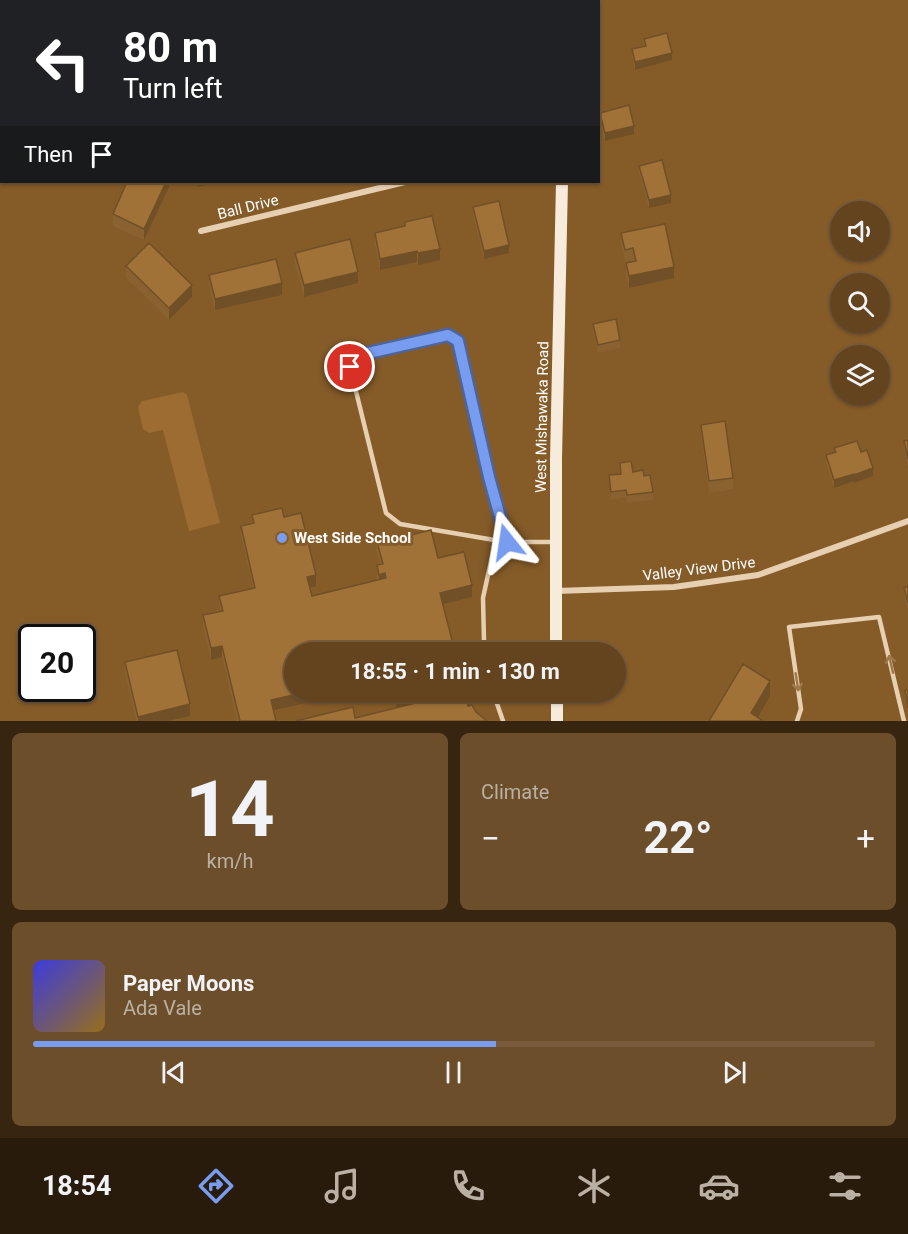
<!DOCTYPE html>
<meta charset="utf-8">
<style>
:root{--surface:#64441e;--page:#6c4e2b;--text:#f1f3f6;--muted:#bbb0a4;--line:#785c3c;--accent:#789cef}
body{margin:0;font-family:Roboto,sans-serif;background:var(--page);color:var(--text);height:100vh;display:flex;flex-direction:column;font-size:22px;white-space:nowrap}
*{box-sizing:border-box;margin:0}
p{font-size:20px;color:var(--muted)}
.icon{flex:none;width:33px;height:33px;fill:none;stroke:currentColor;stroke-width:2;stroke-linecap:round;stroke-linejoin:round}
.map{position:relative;height:721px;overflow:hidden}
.sheet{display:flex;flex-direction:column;gap:12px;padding:12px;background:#372510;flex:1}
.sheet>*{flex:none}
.banner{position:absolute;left:0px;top:0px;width:600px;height:183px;box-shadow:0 2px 4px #0004,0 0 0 2px var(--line);background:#202124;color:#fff;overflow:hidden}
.fabs{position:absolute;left:830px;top:201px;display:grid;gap:12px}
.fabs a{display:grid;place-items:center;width:60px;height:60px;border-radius:50%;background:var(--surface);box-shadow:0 2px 4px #0004,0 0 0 2px var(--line);font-size:30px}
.speed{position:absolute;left:18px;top:624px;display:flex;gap:12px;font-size:30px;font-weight:700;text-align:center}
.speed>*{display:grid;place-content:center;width:78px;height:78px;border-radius:50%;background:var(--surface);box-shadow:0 2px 4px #0004,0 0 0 2px var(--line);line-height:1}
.speed .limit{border:3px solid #111;border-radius:9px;background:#fff;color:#111}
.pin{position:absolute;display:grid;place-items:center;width:51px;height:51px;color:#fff;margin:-26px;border:3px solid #fff;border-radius:50%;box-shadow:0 2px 6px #0007}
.me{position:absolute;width:66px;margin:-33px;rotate:345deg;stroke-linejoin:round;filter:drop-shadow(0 0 4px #0008)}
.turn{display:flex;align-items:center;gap:21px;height:126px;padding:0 24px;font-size:27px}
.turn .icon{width:78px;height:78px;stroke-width:2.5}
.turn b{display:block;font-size:42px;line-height:51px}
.then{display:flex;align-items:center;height:57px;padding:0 24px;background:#0003;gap:12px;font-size:22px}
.big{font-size:45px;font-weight:700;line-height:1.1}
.sheet .card{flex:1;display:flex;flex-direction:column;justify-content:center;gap:9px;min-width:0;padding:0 21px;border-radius:9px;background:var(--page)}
.sheet .dial{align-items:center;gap:0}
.dial b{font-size:78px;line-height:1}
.song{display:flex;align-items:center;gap:18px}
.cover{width:72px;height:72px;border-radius:9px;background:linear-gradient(135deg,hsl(240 70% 55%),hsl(40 70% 35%))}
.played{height:6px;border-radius:3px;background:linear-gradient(90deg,var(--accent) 55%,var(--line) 55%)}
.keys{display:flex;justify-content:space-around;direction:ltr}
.heat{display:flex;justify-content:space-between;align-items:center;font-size:33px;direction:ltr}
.sheet .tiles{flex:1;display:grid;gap:12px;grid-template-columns:1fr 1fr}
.card:last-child{grid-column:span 2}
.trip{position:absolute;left:284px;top:642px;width:342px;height:60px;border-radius:30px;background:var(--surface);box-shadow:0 2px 4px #0004,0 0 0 2px var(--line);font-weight:700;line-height:60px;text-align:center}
.dock{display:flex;height:96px;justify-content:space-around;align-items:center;background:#281b0c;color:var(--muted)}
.dock .icon{width:42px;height:42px}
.dock .selected{color:var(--accent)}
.dock b{font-size:27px;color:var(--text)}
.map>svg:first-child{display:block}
</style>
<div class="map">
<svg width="908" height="721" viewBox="0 0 908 721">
<rect width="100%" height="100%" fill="#855b28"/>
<!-- green -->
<path fill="#9c6c32" d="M183,392L187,395L220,523L189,531L163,430L149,433L143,429L138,407L142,401Z"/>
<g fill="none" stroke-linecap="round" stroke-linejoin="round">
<!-- lane -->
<path stroke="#e7cfb2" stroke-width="4.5" d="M355,0V2
M449,335L458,341L489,477L506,542L400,524L386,513L350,367L355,356Z
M486,652L484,641L483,598L493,552L506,542H554
M493,692L503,721
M797,721L801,709L789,627L879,617L904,721"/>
<!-- street -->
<path stroke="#e7cfb2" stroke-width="6" d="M201,231L405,182
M556,591L674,587L758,575L908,521"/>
<!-- secondary -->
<path stroke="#f7ebdc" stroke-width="12" d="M42,2L48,0
M576,2V0
M0,12L2,11
M556,652V459L562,182
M557,692V721"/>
</g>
<!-- wall -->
<path fill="#8a6230" d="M644,39L672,60L635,70L632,57V49L644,46Z
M600,113L634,134L605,141L600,120Z
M639,166L671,203L649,208L639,174Z
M169,182V187L144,240L113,226V214Z
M473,207L509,253L484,259L473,215Z
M405,222L440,260L418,265L417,262L380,270L375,244V233L405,226Z
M621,233L674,278L629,288L626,275V263L633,262V260L625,262L621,244Z
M295,253L358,283L304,297L295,264Z
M126,266L192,297L169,320L126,278Z
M209,275L282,295L215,310L209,287Z
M593,324L620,340V348L598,353L593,332Z
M701,425L733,478V489L709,493L701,436Z
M908,440V467L904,449V441Z
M834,448L861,452L873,476L854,483V481L834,488L826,463V455L834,453Z
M620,463L633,472L644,476L653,492V500L627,503L626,497L611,500L609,475L620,474Z
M252,515L284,517L316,586L310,588L312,596L377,580V565L380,564L376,550V538H398L438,558L472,597L443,604L455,652H294L315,692V701L273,711L276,721H237L222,657L211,660L203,627V615L220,611L219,596L253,588L241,537V526L252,523Z
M908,586V611L904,595V588Z
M125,662L190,716L168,721H136L125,674Z
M905,690H908V716L905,698Z
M392,692H465L468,706L476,712L355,718L396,708Z"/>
<!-- shaded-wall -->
<path fill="#715027" d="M672,53V60L635,70V62Z
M634,126V134L605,141V133Z
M166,182H169V187L144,240V229Z
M197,182H221L197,187Z
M671,195V203L649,208V200Z
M509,245V253L484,259V251Z
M440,249V260L418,265V253Z
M417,251V262L380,270V259Z
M674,267V278L629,288V276Z
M358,272V283L304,297V285Z
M282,283V295L215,310V299Z
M192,285V297L169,320V308Z
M873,468V476L854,483V475Z
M854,474V481L834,488V480Z
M385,573V585L379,586V575Z
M316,575V586L307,589V577Z
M472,585V597L440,605V593Z
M394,641V652H346Z
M222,646V657L211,660V648Z
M770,681V696L756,721L751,713Z
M306,692H315V701L271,711V700Z
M414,694V705L396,709V698Z
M190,704V716L168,721H138V717Z"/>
<!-- building -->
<path fill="#a17238" stroke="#715027" stroke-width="1.5" d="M272,0H301L302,2H266Z
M667,33L672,53L635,62L632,49L646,46L644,39Z
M0,96L2,102V112L0,113Z
M629,105L634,126L605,133L600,113Z
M662,160L671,195L649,200L639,166Z
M127,182H166L144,229L113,214Z
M499,201L509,245L484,251L473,207Z
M432,216L440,249L418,253L417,251L380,259L375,233L405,226V222Z
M665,224L674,267L629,276L626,263L636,261L633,248L625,250L621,233Z
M350,239L358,272L304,285L295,253Z
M149,243L192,285L169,308L126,266Z
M276,259L282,283L215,299L209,275Z
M616,319L620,340L598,345L593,324Z
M725,421L733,478L709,481L701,425Z
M908,440V459L904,441Z
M857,441L861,452L867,450L873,468L854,475V474L834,480L826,455L836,452L834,448Z
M631,461L633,472L643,470L644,476L650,475L653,492L627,495L626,490L611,492L609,475L621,474L620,463Z
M282,508L284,517L301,513L316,575L307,577L312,596L386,578L385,573L379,575L377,565L383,564L376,538L396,533L398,538L431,530L438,558L464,552L472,585L440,593L455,652H396L394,641L346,652H294V692H306L271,700L276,721H240L222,646L211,648L203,615L223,611L219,596L255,588L241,526L254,523L252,515Z
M908,586V603L904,588Z
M177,650L190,704L138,717L125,662Z
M743,664L770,681L751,713L763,721H709Z
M905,690H908V708Z
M395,692H465L468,706L472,705L476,712L487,721H296L353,707L355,718L416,703L414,694L396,698Z"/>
<!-- one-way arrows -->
<defs><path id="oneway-shaft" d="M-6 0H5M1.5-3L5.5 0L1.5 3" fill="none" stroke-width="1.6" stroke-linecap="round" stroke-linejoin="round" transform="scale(1.5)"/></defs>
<g stroke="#9e784a">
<use href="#oneway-shaft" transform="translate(891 664) rotate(-103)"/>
<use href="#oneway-shaft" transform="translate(797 682) rotate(81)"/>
</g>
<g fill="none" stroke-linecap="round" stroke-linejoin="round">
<!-- route casing -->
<g stroke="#4e659b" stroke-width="15">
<path id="route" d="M350,367L355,356L448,335L458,341L489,477L507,542"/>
</g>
<!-- route -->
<use href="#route" stroke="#789cef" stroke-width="10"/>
</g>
<!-- markers -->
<circle fill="#789cef" stroke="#855b28" stroke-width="2" cx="282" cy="538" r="6"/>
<g text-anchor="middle" stroke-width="6" stroke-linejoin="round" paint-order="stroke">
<!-- street labels -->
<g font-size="15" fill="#fff" stroke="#855b28">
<text transform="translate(248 207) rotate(-14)" y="5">Ball Drive</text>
<text transform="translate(542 417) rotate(-89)" y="5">West Mishawaka Road</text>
<text transform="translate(699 569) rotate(-7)" y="5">Valley View Drive</text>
</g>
<!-- poi labels -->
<g font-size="15" font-weight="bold" fill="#fff" stroke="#855b28" text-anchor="start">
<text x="294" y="543">West Side School</text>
</g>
</g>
</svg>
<div class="fabs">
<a><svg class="icon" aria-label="sound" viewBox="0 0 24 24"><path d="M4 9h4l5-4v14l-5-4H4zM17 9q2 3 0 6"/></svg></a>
<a><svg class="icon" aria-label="search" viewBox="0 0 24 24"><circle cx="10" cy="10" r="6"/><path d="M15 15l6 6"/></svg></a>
<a><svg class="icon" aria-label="layers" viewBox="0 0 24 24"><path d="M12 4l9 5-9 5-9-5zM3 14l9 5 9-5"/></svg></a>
</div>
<div class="speed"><div class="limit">20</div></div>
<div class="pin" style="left:350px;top:367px;background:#d93025"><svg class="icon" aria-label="arrive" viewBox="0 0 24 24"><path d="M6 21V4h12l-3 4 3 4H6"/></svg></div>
<svg class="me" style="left:507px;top:542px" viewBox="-20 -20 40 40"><path d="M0-17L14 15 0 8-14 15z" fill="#789cef" stroke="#fff" stroke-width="4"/></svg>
<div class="trip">18:55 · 1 min · 130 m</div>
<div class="banner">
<div class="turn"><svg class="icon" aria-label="left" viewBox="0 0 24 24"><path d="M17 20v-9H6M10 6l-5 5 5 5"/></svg><div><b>80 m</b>Turn left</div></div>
<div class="then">Then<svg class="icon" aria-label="arrive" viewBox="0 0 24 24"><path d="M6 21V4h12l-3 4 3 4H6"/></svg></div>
</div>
</div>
<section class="sheet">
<div class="tiles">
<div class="card dial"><b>14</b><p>km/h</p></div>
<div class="card"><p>Climate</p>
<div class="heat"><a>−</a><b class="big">22°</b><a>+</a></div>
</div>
<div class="card">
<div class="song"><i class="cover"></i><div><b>Paper Moons</b><p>Ada Vale</p></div></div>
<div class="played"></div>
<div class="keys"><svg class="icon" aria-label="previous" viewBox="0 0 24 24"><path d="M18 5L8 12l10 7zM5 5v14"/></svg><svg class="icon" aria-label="pause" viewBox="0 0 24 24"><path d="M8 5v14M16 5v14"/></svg><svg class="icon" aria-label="next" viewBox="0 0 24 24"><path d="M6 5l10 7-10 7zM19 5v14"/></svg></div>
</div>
</div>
</section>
<nav class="dock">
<b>18:54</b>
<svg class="icon selected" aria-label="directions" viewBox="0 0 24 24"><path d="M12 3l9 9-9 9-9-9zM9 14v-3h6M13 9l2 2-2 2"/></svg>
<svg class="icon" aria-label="music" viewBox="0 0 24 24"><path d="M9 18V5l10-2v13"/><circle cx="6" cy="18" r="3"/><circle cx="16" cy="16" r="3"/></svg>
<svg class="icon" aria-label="phone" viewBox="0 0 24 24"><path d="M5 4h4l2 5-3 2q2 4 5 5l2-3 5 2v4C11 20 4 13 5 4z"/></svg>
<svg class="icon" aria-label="climate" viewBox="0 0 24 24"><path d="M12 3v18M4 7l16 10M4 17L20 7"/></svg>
<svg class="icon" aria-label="car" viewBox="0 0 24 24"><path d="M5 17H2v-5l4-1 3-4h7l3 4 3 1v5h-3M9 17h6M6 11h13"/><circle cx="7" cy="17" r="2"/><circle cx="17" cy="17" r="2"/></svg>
<svg class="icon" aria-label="filters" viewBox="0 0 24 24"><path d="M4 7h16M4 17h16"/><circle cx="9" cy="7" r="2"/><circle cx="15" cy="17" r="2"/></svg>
</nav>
